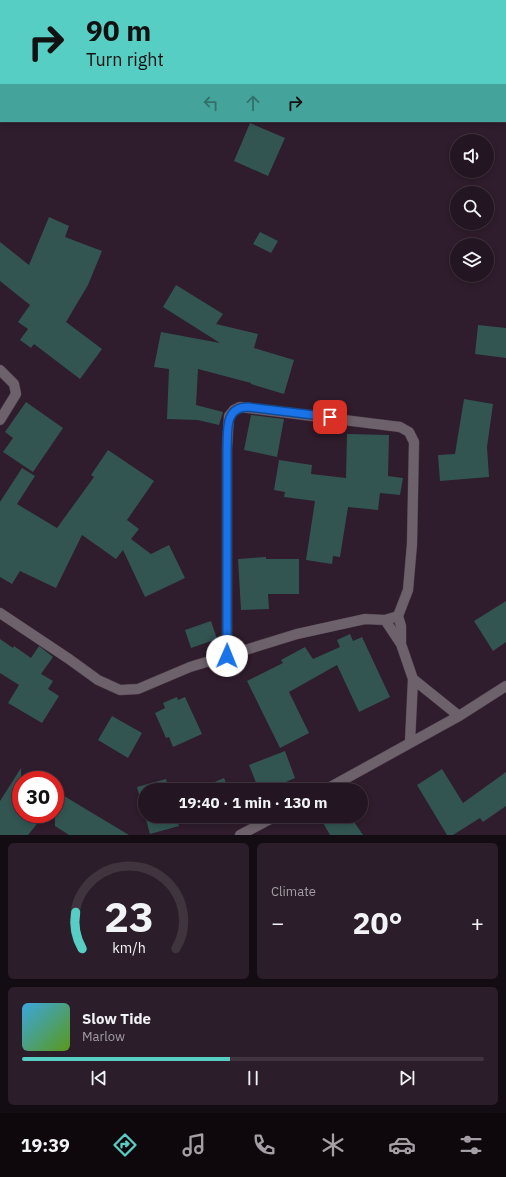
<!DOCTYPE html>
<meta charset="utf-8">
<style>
:root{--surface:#231521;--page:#2b1e2a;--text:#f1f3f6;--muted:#a39fa5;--line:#40343f;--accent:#56cec4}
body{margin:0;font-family:"IBM Plex Sans",sans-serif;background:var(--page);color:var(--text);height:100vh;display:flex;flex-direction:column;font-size:15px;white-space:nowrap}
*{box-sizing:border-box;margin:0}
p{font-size:13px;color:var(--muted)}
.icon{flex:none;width:22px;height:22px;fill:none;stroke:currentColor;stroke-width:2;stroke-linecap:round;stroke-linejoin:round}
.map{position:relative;height:835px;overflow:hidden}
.details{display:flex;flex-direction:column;gap:8px;padding:8px;background:#130c12;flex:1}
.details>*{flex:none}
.top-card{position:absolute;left:0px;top:0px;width:506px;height:122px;box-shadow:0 2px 6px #0003,0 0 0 1px var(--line);background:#56cec4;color:#111;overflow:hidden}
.buttons{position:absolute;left:450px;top:134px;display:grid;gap:8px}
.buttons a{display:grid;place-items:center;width:44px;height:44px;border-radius:50%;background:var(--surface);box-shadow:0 2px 6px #0003,0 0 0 1px var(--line);font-size:20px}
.speed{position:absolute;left:12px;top:771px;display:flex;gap:8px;font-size:20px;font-weight:700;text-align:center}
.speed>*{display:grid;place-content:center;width:52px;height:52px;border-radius:50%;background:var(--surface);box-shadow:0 2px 6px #0003,0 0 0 1px var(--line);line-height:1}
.speed .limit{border:6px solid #d22;background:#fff;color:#111}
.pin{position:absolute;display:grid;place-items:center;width:34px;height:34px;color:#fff;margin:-17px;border-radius:8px;box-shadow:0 2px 6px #0006}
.me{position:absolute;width:44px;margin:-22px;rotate:1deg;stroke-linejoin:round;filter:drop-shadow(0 0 3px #0008)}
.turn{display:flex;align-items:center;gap:14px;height:84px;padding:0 20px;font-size:18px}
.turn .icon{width:52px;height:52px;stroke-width:2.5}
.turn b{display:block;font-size:28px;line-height:34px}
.lanes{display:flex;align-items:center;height:38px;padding:0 20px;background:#0003;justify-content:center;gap:20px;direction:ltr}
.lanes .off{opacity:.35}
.big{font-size:30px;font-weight:700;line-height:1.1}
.details .widget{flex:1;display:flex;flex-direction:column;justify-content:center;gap:6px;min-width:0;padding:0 14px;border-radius:6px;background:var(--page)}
.details .dial{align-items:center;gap:0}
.dial svg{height:104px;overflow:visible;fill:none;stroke:var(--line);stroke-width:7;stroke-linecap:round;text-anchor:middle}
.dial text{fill:var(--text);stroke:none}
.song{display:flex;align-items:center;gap:12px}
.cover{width:48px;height:48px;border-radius:6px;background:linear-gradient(135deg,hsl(200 70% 55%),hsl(90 70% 35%))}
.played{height:4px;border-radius:2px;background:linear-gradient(90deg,var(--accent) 45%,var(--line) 45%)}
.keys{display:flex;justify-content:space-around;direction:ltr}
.heat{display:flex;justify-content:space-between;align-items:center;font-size:22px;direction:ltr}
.details .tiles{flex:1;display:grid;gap:8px;grid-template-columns:1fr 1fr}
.widget:last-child{grid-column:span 2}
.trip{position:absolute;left:138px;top:783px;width:230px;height:40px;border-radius:20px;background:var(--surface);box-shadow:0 2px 6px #0003,0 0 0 1px var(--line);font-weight:700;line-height:40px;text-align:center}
.menu{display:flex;height:64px;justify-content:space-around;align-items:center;background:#0e080d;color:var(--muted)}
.menu .icon{width:28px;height:28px}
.menu .selected{color:var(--accent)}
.menu b{font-size:18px;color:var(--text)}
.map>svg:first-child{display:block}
</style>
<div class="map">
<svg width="506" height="835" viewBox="0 0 506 835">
<rect width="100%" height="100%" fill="#2f1c2c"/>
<!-- building -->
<path fill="#325552" d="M250,123L285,138L268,176L234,161Z
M49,217L69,226L65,237L102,251L88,285L66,322L102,349L80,379L34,344L31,348L20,340L28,329L18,322L30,305L0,281V242L29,265Z
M260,232L278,241L271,253L253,244Z
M176,285L223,314L216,324L258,334L254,348L294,360L284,394L251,384V383L198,369L196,405L223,412L219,425L198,420L167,419L169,369L154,367L161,332L220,343L163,307Z
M478,325L506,328V358L475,354Z
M464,399L493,404L487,447L489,477L440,481L438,455L455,454Z
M26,402L63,428L33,472L3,452L13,438L5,432Z
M251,415L284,419L277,457L244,450Z
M347,434L389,435L388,476L403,478L400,495L380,493L378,510L348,507L340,557L333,556L332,564L306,560L315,501L284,497L285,492L274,490L279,460L312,465L311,474L346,478Z
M108,450L154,481L127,520L139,529L131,539L151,554L169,545L185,578L145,597L123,550L116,559L82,535L56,588L20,571L12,584L0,577V502L22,468L35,476L17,504L57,528L94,477L91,475Z
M266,557V559H299V594H268L269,609L241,610L238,559Z
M506,601V642L493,651L474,621Z
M211,621L217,639L191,648L185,630Z
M350,634L353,641L362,637L390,697L359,712L337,665L289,692L309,733L280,748L247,681L283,663L281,660L305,647L313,659L340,647L337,640Z
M0,639L13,648L14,646L31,658L39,646L53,657L41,674L53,681L48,689L59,696L42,723L8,703L19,685L0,673Z
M177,697L178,700L185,697L202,734L173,747L169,737L166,738L155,713L165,708L163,703Z
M112,716L142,733L128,758L98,740Z
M285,751L295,778L286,782L287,785L274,790H259L249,765Z
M21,768V814H45L28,835H0V801Z
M442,769L463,803L506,772V806L483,822L480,818L453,835H447L417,785Z
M224,778L229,790H196Z
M166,779L169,790H145V816H176L179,826L150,834L137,787Z
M61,794L79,805L129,835H69L55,826V804Z
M330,816H350L363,835H330L322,821Z"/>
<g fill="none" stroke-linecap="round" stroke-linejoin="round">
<!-- minor casing -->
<g stroke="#4a3847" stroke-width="11">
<path id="minor" d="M26,0L27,1
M109,1L110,0
M0,370L14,384L16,394L0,420
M0,613L69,659L98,680L120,690L138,689L190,667L297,634L365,619L385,620L398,616
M385,620L401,644L413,679L410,742
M227,656V448L229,416L234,410L240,407L400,427L409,432L414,442L412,544L408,590L398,616L401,626V644
M413,679L459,716
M325,790L459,716L506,686
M240,835L276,816"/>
</g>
<!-- minor -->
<use href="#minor" stroke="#6d626b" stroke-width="10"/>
</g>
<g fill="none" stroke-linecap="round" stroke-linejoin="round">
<!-- route casing -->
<g stroke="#114b97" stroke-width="10">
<path id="route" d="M227,656V448C228,431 224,407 248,407L330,417"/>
</g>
<!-- route -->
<use href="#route" stroke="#1a73e8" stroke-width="7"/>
</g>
</svg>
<div class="buttons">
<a><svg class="icon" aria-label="sound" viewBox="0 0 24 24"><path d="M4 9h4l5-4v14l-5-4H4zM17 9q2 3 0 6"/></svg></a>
<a><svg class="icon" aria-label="search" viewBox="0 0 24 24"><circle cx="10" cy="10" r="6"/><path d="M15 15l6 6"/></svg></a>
<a><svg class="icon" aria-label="layers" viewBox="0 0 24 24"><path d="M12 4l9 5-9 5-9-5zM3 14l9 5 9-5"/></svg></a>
</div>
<div class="speed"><div class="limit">30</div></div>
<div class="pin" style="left:330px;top:417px;background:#d93025"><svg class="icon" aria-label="arrive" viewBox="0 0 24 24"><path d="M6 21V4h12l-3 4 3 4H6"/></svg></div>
<svg class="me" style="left:227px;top:656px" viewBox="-20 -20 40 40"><circle r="19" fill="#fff"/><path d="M0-13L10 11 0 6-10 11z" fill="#1a73e8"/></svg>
<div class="trip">19:40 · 1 min · 130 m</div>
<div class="top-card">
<div class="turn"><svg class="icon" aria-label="right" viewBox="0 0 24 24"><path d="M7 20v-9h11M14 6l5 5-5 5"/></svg><div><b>90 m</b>Turn right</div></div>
<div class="lanes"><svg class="icon off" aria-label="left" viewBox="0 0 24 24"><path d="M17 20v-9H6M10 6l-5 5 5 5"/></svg><svg class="icon off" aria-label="ahead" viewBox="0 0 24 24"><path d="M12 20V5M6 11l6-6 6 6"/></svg><svg class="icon" aria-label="right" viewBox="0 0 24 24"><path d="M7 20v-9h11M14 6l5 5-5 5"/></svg></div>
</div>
</div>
<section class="details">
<div class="tiles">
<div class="widget dial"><svg viewBox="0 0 100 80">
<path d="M14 69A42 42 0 1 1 86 69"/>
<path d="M14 69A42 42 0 0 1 9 41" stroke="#56cec4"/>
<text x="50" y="56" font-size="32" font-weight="700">23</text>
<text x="50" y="72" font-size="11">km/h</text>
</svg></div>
<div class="widget"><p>Climate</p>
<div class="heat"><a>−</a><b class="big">20°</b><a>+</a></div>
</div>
<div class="widget">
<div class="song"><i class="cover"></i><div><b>Slow Tide</b><p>Marlow</p></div></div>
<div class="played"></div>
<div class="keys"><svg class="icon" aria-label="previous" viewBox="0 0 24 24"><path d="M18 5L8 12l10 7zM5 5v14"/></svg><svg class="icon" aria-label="pause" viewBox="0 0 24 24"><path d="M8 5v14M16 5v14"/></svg><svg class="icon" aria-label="next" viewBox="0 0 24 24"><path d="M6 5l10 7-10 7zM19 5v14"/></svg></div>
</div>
</div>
</section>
<nav class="menu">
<b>19:39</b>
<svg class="icon selected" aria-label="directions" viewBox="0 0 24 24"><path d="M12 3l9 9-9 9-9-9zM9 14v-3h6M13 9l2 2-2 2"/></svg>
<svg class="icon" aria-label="music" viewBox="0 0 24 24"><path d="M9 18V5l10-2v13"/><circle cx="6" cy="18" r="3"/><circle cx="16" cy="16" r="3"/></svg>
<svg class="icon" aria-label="phone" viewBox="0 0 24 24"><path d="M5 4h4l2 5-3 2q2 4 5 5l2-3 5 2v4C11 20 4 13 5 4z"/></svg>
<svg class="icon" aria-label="climate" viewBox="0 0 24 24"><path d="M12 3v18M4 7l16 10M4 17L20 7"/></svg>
<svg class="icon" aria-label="car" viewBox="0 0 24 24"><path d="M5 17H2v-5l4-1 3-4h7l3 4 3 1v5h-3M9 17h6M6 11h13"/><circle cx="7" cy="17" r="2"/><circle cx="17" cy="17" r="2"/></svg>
<svg class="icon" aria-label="filters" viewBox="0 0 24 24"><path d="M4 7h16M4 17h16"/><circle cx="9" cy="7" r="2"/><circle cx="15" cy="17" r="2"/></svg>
</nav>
